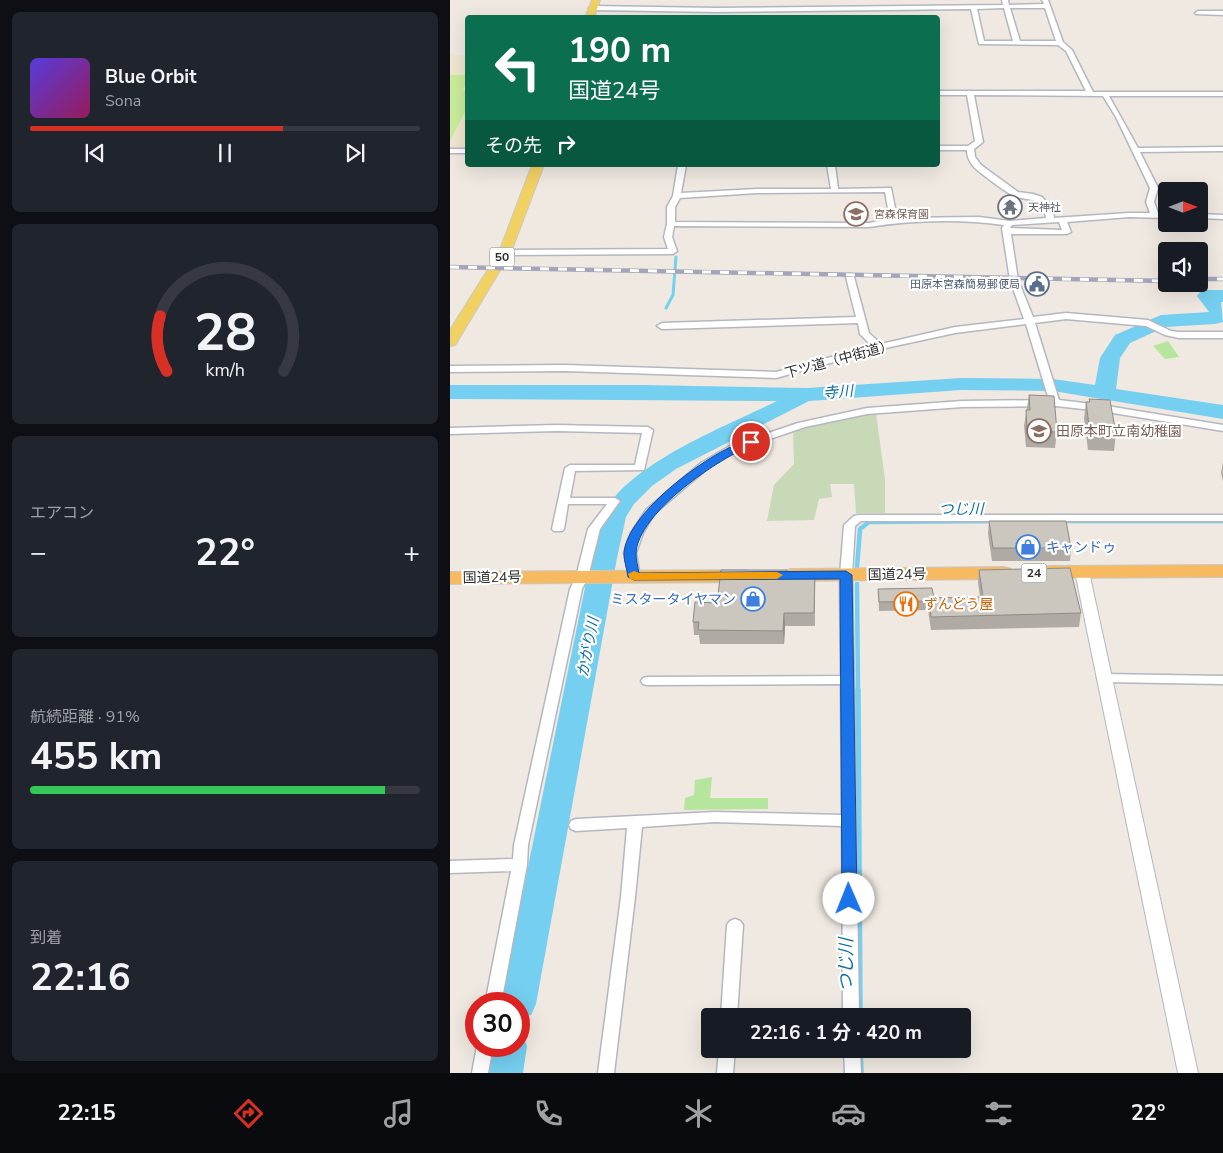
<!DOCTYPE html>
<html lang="ja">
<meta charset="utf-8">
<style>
:root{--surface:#171b24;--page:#20242c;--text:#f1f3f6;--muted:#9ea1a6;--line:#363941;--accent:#d93025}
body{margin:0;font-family:"Nunito Sans","Noto Sans JP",sans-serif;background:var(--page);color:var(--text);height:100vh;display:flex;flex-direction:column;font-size:19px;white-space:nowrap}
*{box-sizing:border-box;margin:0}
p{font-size:16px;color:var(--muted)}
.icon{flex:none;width:28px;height:28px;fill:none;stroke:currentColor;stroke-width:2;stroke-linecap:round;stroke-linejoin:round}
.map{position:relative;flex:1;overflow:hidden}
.drawer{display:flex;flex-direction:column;gap:12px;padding:12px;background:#0d0f14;width:450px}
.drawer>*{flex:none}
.top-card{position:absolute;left:15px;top:15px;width:475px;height:152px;border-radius:5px;box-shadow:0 5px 20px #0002;background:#0b6e4f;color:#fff;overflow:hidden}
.needle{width:32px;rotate:90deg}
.buttons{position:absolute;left:708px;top:182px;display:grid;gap:10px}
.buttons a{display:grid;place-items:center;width:50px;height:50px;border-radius:5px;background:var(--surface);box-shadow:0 5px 20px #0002;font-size:25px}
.speed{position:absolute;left:15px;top:992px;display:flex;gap:10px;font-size:25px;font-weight:700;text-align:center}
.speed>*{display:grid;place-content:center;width:65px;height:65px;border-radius:50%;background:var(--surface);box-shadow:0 5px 20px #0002;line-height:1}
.speed .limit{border:8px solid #d22;background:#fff;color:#111}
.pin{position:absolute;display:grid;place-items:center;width:42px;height:42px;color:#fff;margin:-21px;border:2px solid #fff;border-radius:50%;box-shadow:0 1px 5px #0007}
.me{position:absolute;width:55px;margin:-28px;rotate:359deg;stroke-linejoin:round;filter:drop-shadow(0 0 4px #0008)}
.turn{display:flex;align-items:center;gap:18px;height:105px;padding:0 20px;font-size:22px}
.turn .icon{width:65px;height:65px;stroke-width:2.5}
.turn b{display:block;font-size:35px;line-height:42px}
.then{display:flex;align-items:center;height:48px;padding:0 20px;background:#0003;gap:10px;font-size:19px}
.big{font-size:38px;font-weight:700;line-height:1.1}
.drawer .card{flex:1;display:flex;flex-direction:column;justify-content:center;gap:8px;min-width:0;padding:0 18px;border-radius:8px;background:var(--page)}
.drawer .dial{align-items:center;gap:0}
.dial svg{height:130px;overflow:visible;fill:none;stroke:var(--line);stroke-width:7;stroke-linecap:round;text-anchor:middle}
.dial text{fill:var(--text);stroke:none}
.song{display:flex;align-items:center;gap:15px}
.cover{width:60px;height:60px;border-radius:8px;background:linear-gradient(135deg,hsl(250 70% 55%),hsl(330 70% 35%))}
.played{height:5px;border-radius:2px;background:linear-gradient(90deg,var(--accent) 65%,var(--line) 65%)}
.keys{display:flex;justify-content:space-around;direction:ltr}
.heat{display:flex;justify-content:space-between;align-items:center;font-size:28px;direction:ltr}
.charge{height:8px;border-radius:4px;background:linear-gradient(90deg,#34c759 91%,var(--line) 0)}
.trip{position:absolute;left:251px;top:1008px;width:270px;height:50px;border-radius:5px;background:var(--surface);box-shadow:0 5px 20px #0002;font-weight:700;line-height:50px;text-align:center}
.tabs{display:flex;height:80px;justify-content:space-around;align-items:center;background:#090b0e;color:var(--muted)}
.tabs .icon{width:35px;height:35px}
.tabs .current{color:var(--accent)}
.tabs b{font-size:22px;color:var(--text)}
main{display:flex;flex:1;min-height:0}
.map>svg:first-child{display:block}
</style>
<main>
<section class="drawer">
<div class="card">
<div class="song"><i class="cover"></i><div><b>Blue Orbit</b><p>Sona</p></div></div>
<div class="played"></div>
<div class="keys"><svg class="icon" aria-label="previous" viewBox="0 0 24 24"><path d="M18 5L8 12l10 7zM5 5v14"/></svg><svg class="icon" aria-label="pause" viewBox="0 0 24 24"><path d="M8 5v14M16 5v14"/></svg><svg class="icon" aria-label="next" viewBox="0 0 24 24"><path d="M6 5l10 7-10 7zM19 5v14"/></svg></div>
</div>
<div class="card dial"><svg viewBox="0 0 100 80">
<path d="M14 69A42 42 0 1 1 86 69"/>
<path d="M14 69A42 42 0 0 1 10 35" stroke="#d93025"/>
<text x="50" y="56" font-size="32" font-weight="700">28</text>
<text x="50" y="72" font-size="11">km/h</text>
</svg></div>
<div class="card"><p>エアコン</p>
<div class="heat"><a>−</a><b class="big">22°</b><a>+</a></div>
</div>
<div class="card"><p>航続距離 · 91%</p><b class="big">455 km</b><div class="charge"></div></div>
<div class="card"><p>到着</p><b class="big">22:16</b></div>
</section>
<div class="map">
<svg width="773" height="1073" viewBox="0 0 773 1073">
<rect width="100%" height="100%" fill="#efe9e1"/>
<!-- education -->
<path fill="#f0e6d1" d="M0,53H6L5,55H17V149H0Z"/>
<!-- green -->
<path fill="#b6e59e" d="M718,341L729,357L715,359L703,346Z
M262,777L260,798H318V809L234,810L235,798L244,795L245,780Z"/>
<!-- cemetery -->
<path fill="#c8d9b8" d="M426,413L435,479V513H406L404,484H380L382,497L369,499L364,520L317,521L324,485L344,464L343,430L382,420Z"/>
<!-- pitch -->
<path fill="#c9ec9a" d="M0,75H18L17,81L13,90H17V108L0,141Z"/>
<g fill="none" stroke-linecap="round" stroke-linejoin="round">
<!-- stream-far2 -->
<path stroke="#75cff0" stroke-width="3" d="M216,308L223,295L226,257"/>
<!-- stream-far1 -->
<path stroke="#75cff0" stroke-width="4.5" d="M610,521H773
M407,567L410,529L419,522L545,521
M407,584L408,691"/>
<!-- stream -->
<path stroke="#75cff0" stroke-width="5.5" d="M408,690L410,1016
M410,1049L411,1073"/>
<!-- river -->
<path fill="#75cff0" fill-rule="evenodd" d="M757,290H773V302H771L773,322L765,324L715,327L680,343L670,358L666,389L773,405V419L603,391L511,390L359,401L226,469L202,486L184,504L176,517L167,558L86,1004L81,1015L69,1019V1004H50L141,558C145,545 146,530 152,517C174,465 277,426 327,401L0,399V385H192L357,388L511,378L603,379L645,385L650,358L665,335L711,315L759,312L747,296L750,292Z
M69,1033L72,1034L77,1046L73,1073H35L41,1046H69Z"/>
<!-- minor casing -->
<g stroke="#b4b7c1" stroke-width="3">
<path id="minor" d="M552,0H558L559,5L594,4L592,0H598L613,42L622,50L643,92H773V96H659L688,148L773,147V151L690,152L708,188L704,202L708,213L716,214V218L679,217L617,222L621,232L617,234H561L568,280L583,317L616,313L698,320L721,331L729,332H773V338H729L715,335L696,326L616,319L585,323L609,400L651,405L773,425V431L651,411L606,406L512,407L417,414L355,427L288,450L259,467L204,514L193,533L186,553L190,577L188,580H180L174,553L181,533L196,510L251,463L280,446L348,423L417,408L512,401L599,400L576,324L505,333L431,349L326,378L115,371L0,372V366L115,365L326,372L422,346L410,334L408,323L212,329L207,326L212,323L406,317L396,277L400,274L404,277L419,333L431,344L505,327L574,319L560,280L552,228L554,225C510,219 463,220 419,227L224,226L222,237L227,251L223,254L55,255L52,254V250L218,249L214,237L217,224V207L223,196L228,165H236L231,193L307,189H381L377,165H385L388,189L441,188L447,218L529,217L560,221L596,218C593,195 579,202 564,196C557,193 530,173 525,168C520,163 517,157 517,150H488V146H518L525,141L517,95H488V91H636L616,51L608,45L529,44L521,9L267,12L142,10L139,8L142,6L267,8L553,5ZM554,8L563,41H534L527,9ZM560,8H595L606,41H570ZM524,95L653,96L666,117L700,188L696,202L700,213H679L604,218L603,210L592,197L583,194L568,192L531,165L525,157L524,149L533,142ZM435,192L440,219L419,223L225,222V207L230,198L307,193ZM609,222L612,230L560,228L562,225Z
M748,11H773V15L746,14L745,13Z
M0,149H18V153H0Z
M749,214L773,215V219L749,218Z
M107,425L198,427L203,430L194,470L125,471L120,498H165L170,501L150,529L138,577L132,589L78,845L77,865L51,1004H35L61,871L0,873V861L63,859L64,845L120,589L126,577L138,529L157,504H118L114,529L112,531H104L102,529L115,468L120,465H185L192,433L107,431L0,434V428Z
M408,515H773V521H411L405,526L402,575L409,1016H393L392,826L265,822L192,827L185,897L164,1073H148L171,897L177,828L126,831L121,829L119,825L121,821L126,819L265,812L392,815L391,684L197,685L193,684L191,681L193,678L197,677L391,676L390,575L394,525L404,516Z
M653,674L773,676V684L653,682L649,681L647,678L649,675Z
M285,919L290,921L293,925L287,1016H271L277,925L280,921Z
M27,1046H43L38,1073H22Z
M269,1049H285L283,1073H267Z
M394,1049H410L411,1073H395Z"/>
</g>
<!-- tertiary casing -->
<g stroke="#b4b7c1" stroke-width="2">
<path id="tertiary" d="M632,567L637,569L639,572L748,1073H728L625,572L627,569Z"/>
</g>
<!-- primary casing -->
<g stroke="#c9c9c9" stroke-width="2">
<path id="primary" d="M142,0H150L144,18H135Z
M82,165H94L61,252L7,342L5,345L0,346V330L49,252Z"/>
</g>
<!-- trunk casing -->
<g stroke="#c9c9c9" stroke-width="2">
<path id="trunk" d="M773,565V577L596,578L589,576L586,572L589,568L596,566Z
M554,567L561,569L564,573L561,577L554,579L341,581L334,579L331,575L334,571L341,569Z
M296,570L303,572L306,576L303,580L296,582L0,584V572Z"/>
</g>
<!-- minor -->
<use href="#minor" fill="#fff" fill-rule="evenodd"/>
<!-- tertiary -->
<use href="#tertiary" fill="#fff" fill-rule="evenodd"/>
<!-- primary -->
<use href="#primary" fill="#f2d163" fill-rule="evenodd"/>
<!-- trunk -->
<use href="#trunk" fill="#f8ba60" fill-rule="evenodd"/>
<!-- rail casing -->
<g stroke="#a3a6b8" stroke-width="4.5">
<path id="rail" d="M0,267L716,281
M749,279H773"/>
</g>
<!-- rail -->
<use href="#rail" stroke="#fff" stroke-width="3" stroke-dasharray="9" stroke-linecap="butt"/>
</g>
<!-- wall -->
<path fill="#afaba4" d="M579,395L607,432L605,448L576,447L574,426Z
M639,399L666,434L664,451L638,450L634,418L636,402H639Z
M773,462V481L771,473Z
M539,521L621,548L620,561H542L538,534Z
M529,570L631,613L629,627L481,630L478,610L429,611L428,589L484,598L530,597L528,583Z
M337,574H365V626H335L334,644H250L249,635H244L243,622Z"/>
<!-- shaded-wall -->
<path fill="#8e8b86" d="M334,613L335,626L334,644L333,631Z"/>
<!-- building -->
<path fill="#cbc7bf" stroke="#8e8b86" d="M579,395L604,396L607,432L577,431L576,410H580Z
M639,399L660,400L666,434L640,433L636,402H640Z
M539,521H616L621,548H543Z
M620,568L631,613L481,617L479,598L533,597L529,570Z
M271,570H337L336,574H365L364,613H334L333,631L248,630L249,622H243L245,602L267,603Z
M482,588L484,598H479V601L429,602L428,589Z"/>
<!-- route -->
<path fill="#1a73e8" stroke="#114b97" d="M301,439L305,440L306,442L305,444C270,457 187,513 186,554C186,560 188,567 189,573L396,571L402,575L407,899L405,903L399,905L394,903L392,899L390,579L184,580L178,577C177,569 174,561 174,554C175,513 264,448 301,439Z"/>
<!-- slow -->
<path fill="#f59e0b" d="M184,571L189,573L327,572L333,575L327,579L184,580L180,579L178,574Z"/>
<!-- icons -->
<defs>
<g id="temple-ring" transform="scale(1.25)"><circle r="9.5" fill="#fff" stroke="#6b7280" stroke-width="1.5"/><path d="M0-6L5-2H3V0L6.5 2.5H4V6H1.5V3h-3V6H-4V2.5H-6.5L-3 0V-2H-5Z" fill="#6b7280"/></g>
<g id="school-ring" transform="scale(1.25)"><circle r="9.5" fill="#fff" stroke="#8d6e63" stroke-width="1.5"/><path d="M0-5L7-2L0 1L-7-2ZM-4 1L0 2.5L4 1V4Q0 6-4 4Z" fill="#8d6e63"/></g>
<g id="civic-ring" transform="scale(1.25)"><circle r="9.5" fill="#fff" stroke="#5c6f8a" stroke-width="1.5"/><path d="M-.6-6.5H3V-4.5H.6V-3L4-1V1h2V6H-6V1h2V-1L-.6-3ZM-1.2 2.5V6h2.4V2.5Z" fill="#5c6f8a"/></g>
<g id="shop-ring" transform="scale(1.25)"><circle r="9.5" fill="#fff" stroke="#3f7fe0" stroke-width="1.5"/><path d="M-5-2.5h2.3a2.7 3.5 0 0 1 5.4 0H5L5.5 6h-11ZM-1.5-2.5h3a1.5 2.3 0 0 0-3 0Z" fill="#3f7fe0"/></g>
<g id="restaurant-ring" transform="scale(1.25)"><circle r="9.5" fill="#fff" stroke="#e8710a" stroke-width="1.5"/><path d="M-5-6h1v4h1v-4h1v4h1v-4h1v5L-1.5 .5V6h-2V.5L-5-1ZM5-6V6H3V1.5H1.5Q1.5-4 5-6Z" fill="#e8710a"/></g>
</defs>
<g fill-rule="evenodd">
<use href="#temple-ring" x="560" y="207"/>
<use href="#school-ring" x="406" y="214"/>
<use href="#civic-ring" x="587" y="284"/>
<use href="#school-ring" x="589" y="431"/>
<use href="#shop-ring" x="578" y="547"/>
<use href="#shop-ring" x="303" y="599"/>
<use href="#restaurant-ring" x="456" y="604"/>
</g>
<g text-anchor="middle" stroke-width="4.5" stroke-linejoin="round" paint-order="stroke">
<!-- far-worship labels -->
<g font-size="11" fill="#5b616d" stroke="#fff" text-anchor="start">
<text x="578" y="211">天神社</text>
</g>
<!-- far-education labels -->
<g font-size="11" fill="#785e54" stroke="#fff" text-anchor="start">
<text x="424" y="218">宮森保育園</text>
</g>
<!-- far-service labels -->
<g font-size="11" fill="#4e5e75" stroke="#fff" text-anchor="end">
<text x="570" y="288">田原本宮森簡易郵便局</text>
</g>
<!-- shield labels -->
<g fill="#fff" stroke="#6d6d6d" stroke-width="1">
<rect x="39.5" y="247.5" width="25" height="19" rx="4"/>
<rect x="571.5" y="563.5" width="25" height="19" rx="4"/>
</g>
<g font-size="12" font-weight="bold" fill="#2e2e2e">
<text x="52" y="261">50</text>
<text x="584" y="577">24</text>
</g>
<!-- street labels -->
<g font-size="14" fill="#2e2e2e" stroke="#fff">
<text transform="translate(389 359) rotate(-15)" y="5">下ツ道（中街道）</text>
<text transform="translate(447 574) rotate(-1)" y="5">国道24号</text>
<text transform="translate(42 577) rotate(-1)" y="5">国道24号</text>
</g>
<!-- education labels -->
<g font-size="14" fill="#785e54" stroke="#fff" text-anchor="start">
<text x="606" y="436">田原本町立南幼稚園</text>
</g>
<!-- shop labels -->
<g font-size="14" fill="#366cbe" stroke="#fff" text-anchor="start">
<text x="596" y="552">キャンドゥ</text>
<text x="286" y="604" text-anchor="end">ミスタータイヤマン</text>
</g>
<!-- food labels -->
<g font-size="14" fill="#c56008" stroke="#fff" text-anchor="start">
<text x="474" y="609">ずんどう屋</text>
</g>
<!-- water labels -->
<g font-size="15" font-style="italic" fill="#0d6fa3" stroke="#fff">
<text transform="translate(388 392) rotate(-5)" y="5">寺川</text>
<text x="511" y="514">つじ川</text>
<text transform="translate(138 647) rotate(-79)" y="5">かがり川</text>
</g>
<!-- near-water labels -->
<g font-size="18" font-style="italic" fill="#0d6fa3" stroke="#fff">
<text transform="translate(396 965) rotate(-90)" y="6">つじ川</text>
</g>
</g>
</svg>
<div class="buttons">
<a><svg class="needle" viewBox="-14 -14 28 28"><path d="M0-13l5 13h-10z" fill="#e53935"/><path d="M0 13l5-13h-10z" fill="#9ea1a6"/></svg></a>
<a><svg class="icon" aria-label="sound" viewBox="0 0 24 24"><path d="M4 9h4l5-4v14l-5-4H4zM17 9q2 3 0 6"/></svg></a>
</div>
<div class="speed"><div class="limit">30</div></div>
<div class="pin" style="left:301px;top:442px;background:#d93025"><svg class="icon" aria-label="arrive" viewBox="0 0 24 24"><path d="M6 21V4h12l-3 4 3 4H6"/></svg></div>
<svg class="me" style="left:399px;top:899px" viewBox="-20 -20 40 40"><circle r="19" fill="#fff"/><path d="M0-13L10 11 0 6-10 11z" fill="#1a73e8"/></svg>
<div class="trip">22:16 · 1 分 · 420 m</div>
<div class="top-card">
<div class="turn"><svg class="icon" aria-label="left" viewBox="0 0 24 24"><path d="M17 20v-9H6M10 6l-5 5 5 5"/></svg><div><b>190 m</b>国道24号</div></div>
<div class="then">その先<svg class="icon" aria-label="right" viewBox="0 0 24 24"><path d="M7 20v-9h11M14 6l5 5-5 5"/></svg></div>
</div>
</div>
</main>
<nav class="tabs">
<b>22:15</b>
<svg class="icon current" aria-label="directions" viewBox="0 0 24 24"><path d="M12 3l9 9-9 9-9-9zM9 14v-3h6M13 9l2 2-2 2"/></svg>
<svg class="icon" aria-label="music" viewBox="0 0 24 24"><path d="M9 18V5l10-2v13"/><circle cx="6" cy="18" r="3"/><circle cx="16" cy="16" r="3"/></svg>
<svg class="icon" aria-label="phone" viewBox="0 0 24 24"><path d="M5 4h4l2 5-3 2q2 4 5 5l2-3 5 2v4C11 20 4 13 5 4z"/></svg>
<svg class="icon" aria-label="climate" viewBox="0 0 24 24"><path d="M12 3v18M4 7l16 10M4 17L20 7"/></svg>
<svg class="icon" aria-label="car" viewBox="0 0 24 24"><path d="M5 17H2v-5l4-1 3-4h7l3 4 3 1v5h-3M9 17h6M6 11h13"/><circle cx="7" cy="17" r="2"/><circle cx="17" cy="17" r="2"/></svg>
<svg class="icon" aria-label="filters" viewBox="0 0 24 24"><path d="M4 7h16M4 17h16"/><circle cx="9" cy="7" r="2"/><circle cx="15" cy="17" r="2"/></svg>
<b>22°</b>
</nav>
